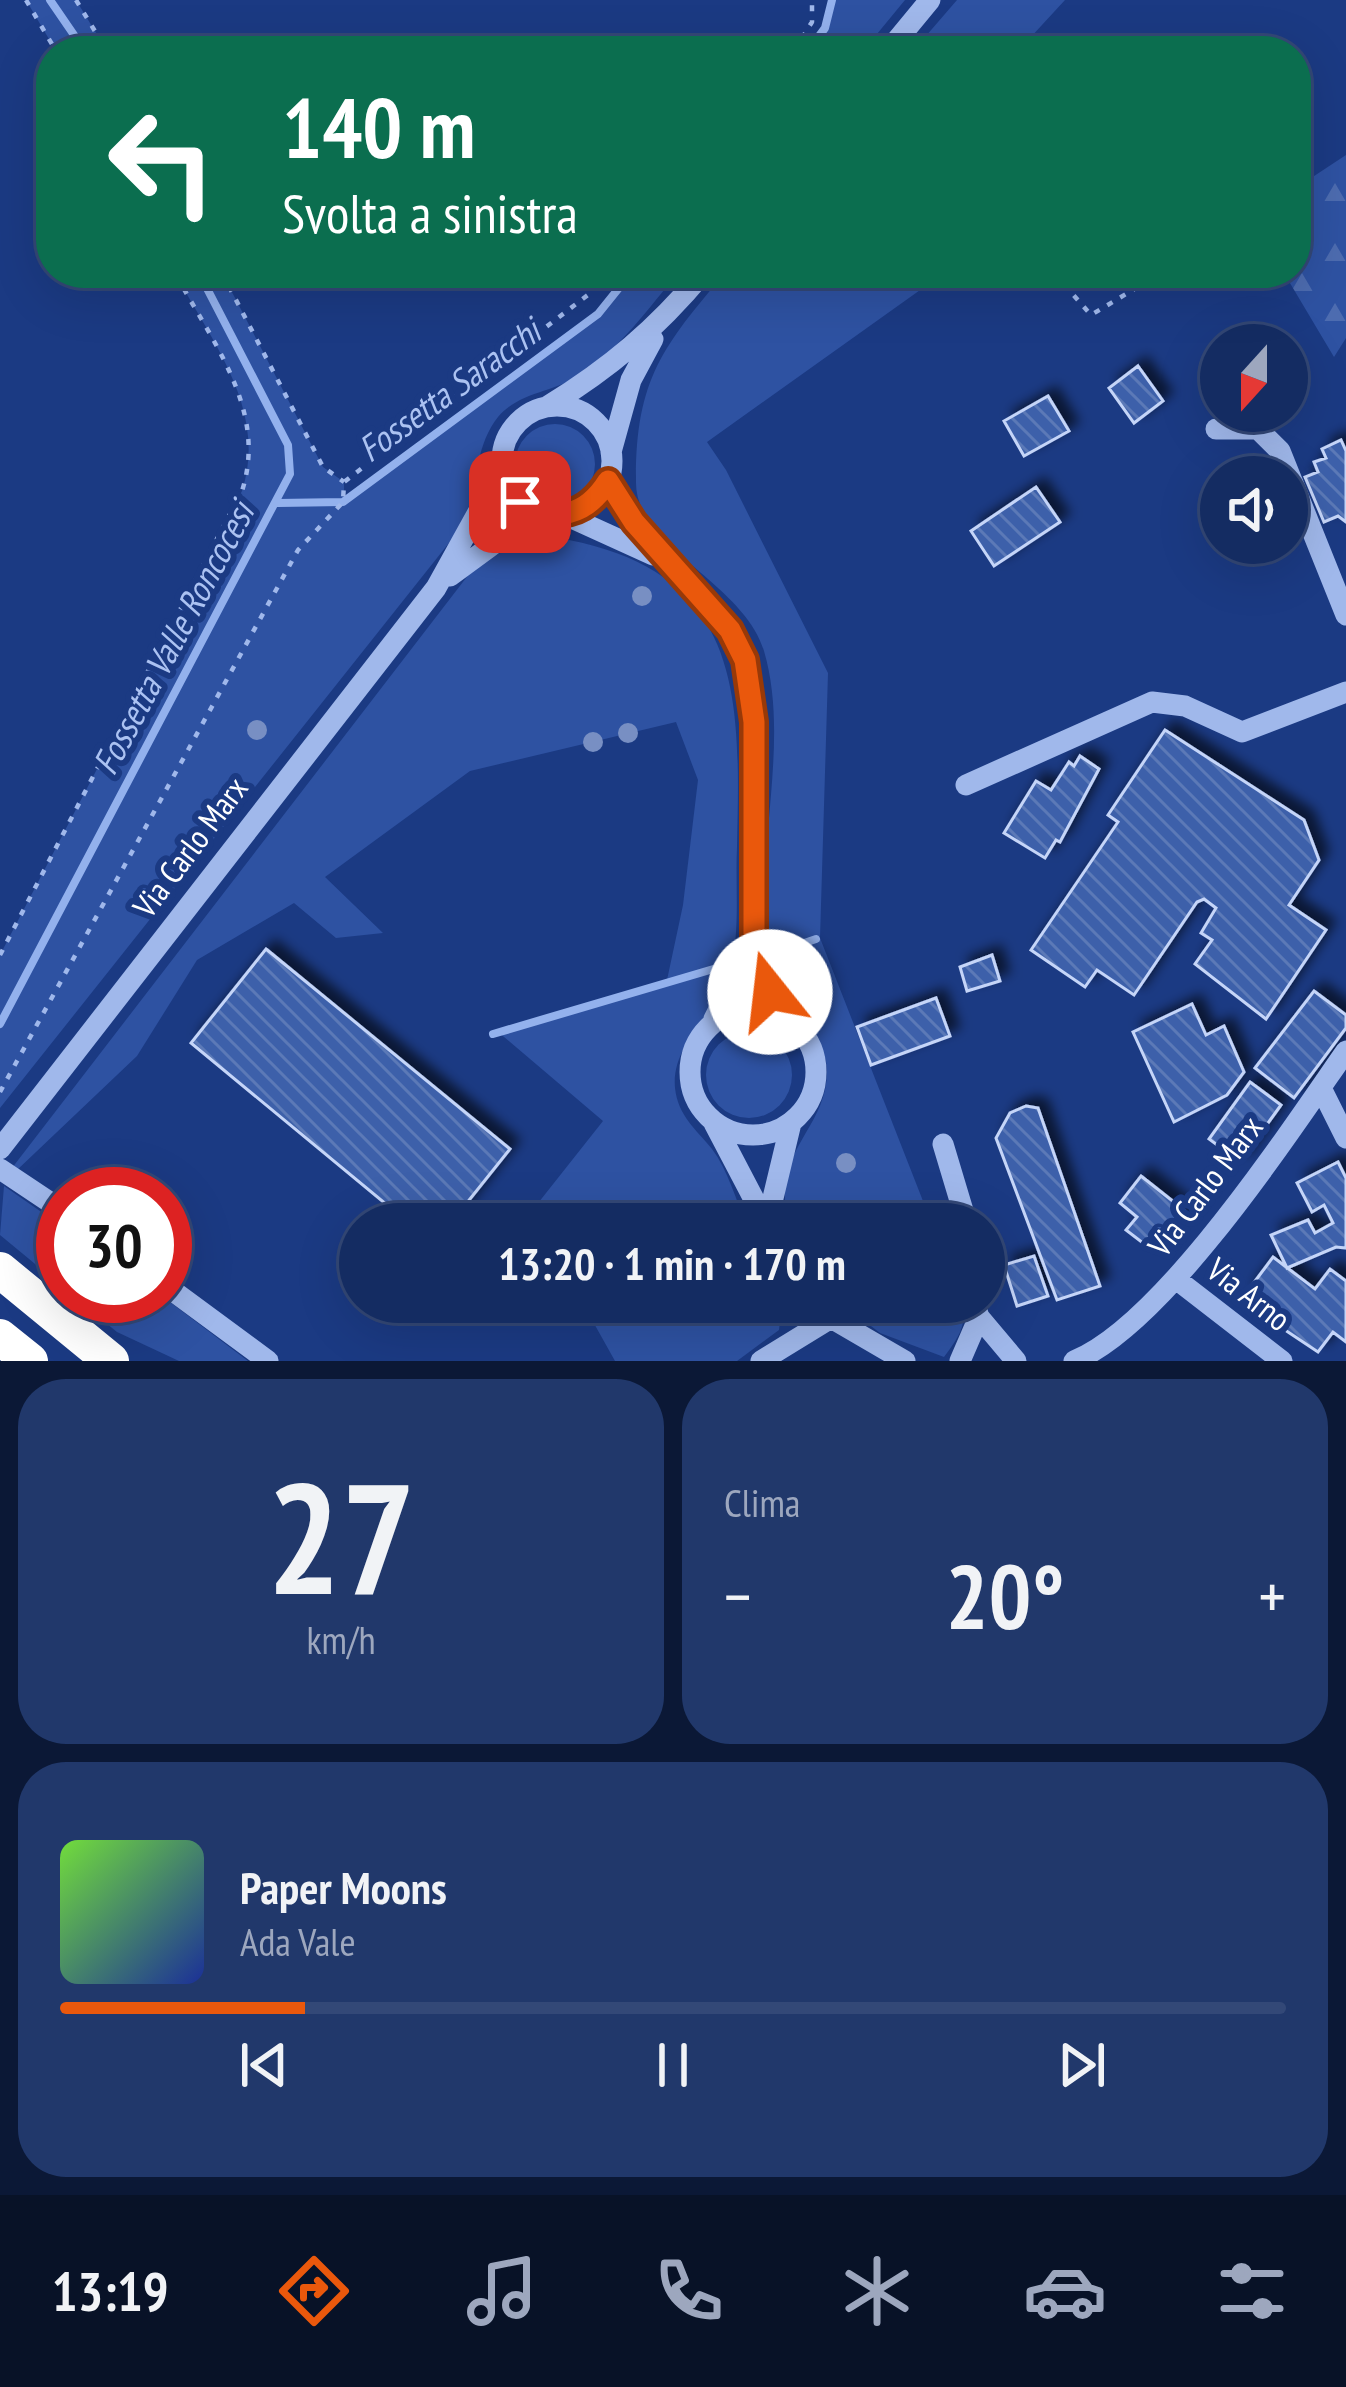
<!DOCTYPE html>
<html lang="it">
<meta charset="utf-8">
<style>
:root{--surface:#142c62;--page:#21386b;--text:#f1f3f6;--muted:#9da7be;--line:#334877;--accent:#ea580c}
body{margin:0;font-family:"PT Sans Narrow",sans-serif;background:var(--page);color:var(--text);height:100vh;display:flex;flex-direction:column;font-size:45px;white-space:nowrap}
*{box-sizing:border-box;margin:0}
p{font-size:39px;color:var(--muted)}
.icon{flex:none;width:66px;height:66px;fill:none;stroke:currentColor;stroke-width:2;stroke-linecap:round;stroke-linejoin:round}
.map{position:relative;height:1361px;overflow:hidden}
.details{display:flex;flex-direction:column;gap:18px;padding:18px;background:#0b1836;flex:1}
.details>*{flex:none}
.banner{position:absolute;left:36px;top:36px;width:1275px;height:252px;border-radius:48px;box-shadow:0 12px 48px #0002,0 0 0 3px var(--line);background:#0b6e4f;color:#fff;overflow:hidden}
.needle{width:78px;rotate:201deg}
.tools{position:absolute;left:1200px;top:324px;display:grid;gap:24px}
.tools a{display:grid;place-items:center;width:108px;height:108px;border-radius:50%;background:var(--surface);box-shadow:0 12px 48px #0002,0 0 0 3px var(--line);font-size:60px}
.speed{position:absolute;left:36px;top:1167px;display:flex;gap:24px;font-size:60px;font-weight:700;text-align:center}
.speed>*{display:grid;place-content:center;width:156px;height:156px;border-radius:50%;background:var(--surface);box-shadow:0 12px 48px #0002,0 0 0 3px var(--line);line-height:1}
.speed .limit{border:18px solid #d22;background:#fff;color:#111}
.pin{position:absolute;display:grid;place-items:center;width:102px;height:102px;color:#fff;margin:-51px;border-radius:24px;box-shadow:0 6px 18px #0006}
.me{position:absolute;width:132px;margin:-66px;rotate:344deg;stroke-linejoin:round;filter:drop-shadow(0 0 9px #0008)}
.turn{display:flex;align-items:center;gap:42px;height:252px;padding:0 48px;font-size:54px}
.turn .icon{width:156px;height:156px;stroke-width:2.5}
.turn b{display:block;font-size:84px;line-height:102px}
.big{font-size:90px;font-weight:700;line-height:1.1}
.details .tile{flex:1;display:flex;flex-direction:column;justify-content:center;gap:18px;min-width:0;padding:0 42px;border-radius:48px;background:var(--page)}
.details .dial{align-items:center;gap:0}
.dial b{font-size:156px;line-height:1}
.song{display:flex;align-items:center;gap:36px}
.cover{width:144px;height:144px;border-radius:18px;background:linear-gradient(135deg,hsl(100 70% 55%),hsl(230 70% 35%))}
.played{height:12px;border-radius:6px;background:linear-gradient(90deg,var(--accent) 20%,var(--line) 20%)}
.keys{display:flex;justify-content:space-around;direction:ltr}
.heat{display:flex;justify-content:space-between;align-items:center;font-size:66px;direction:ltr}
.details .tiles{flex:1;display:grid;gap:18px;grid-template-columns:1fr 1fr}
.tile:last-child{grid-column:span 2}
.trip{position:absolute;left:339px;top:1203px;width:666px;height:120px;border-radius:60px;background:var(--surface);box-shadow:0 12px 48px #0002,0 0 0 3px var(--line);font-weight:700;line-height:120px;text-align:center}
.menu{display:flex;height:192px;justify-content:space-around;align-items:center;background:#081227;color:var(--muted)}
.menu .icon{width:84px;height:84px}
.menu .current{color:var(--accent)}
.menu b{font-size:54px;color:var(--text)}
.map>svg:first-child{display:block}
</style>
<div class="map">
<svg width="1346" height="1361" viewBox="0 0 1346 1361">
<defs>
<pattern id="forest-firs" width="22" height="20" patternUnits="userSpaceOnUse" patternTransform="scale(3)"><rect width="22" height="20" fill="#2e52a2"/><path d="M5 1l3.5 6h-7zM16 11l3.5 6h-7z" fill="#4d6cb0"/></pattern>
<pattern id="building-back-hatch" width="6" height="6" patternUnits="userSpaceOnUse" patternTransform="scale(3)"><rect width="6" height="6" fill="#3e61aa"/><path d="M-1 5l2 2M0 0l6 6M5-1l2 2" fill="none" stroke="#5b79b7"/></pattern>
<filter id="shadow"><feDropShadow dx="9" dy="-9" stdDeviation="6" flood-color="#0009"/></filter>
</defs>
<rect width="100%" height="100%" fill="#1b3a83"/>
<!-- grass -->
<path fill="#2e52a2" d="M26,0H76L107,51H56Z
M832,0H905L863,51H808L825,28Z
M957,0H1065L1018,51H913Z
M175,273H222L323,467L344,482V501L598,314L631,273H678C648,309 620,348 581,375C554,392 519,392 498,417C475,445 476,490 464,524L0,1108V955L242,491C268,410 212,342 175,273Z
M725,273H944L707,442L726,470L828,673L820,938L932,1224H789C769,1150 827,1131 827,1071C827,1039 799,1028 786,1003C779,988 774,967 770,951C751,858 792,747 764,651C744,583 636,547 636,483C635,381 662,347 725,273Z
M515 464a40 40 0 1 1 80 0a40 40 0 1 1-80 0Z
M569,540C746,575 740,702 737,847C735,887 741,936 729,975C716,1015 671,1043 675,1088C678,1116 696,1129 712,1149C728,1170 736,1200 746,1224H538L531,1212L603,1121L497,1031L667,980L683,905L698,780L676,722L470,771L325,877L383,933L336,938L294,903L197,960L137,1056L16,1171L12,1168L476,565L520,543Z
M706 1075a43 43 0 1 1 86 0a43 43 0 1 1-86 0Z
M4,1186L63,1227V1287L0,1235Z
M73,1296H162L248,1361H179L117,1332Z
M582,1302H782L779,1330L737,1361H615Z
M840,1302H961C969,1325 957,1339 944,1357L880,1333Z"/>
<!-- forest -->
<path fill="url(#forest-firs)" d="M1346,155V338L1334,357L1284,273H1296V188Z"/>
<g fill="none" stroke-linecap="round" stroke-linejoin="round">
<!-- stream -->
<path stroke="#93b1ed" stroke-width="8" d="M50,0L85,51
M808,51L825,28L832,0
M278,503L343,502L598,314L631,273
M781,951L816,939
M0,1024L290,474L288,445L199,273
M493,1034L727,965"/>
</g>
<!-- building -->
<path fill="url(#building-back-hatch)" stroke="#c5d5f8" stroke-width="3" filter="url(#shadow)" d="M1138,366L1163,401L1134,423L1109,388Z
M1048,396L1069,431L1024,456L1004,421Z
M1341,440L1346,451V522L1338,516L1324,522L1305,477L1318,472L1314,462L1326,458L1322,449Z
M1036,487L1060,522L994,566L971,531Z
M1165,730L1304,820L1319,860L1289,905L1326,930L1266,1019L1195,964L1212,940L1201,933L1216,908L1204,899L1197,902L1134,995L1097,970L1085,987L1031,950L1118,822L1108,815Z
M1080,756L1099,769L1060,842L1056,840L1045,858L1004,833L1036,781L1051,790L1069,762L1074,766Z
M266,949L510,1149L450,1224H410L191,1043Z
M992,955L1000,981L967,991L960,967Z
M1314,991L1346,1015V1028L1294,1098L1255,1068Z
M936,998L950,1036L871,1065L857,1027Z
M1192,1004L1206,1035L1224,1026L1244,1072L1227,1095L1174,1122L1133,1032Z
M1250,1082L1281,1105L1240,1162L1209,1139Z
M1026,1106L1038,1108L1100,1286L1057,1300L996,1138L1010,1113Z
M1338,1162L1346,1178V1248L1336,1247L1287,1268L1271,1235L1308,1220L1315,1233L1333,1223L1324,1205L1312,1212L1297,1183Z
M1141,1176L1184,1210L1152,1250L1126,1230L1137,1217L1120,1203Z
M1034,1256L1048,1296L1017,1306L1004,1265Z
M1273,1257L1315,1289L1330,1269L1346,1281V1342L1333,1332L1318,1352L1279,1326L1285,1320L1247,1292Z"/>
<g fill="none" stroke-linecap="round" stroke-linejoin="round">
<!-- path -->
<path stroke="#a0b8eb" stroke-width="4.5" stroke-dasharray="6 9" stroke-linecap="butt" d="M26,0L56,51
M76,0L107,51
M794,51L812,22V0
M222,273L323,467L344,482
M1054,273L1091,315L1161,273
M0,955L242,491C268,410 212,342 175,273
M0,1092L298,550L343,502L344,482L593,291L608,273"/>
<!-- minor -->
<path stroke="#a0b8eb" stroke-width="21" d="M888,51L930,0
M548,406C610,368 656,329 703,273
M502 461a55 55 0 1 1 110 0a55 55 0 1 1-110 0Z
M1216,429H1258L1280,451L1346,615
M611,452L631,380L653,339
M608,481C628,512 650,541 674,570C701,600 734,625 746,665C782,782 714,919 794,1024
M565,515L653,555
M450,576L537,512
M966,785L1152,702L1185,706L1242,732L1346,692
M690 1072a63 63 0 1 1 126 0a63 63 0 1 1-126 0Z
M714,1019L754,940
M1321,1088L1346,1138
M714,1123L767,1224
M943,1144L967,1224
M0,1149L436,588L502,469
M0,1169L63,1211
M767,1223L791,1123
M1176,1279L1282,1361
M165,1285L268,1361
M818,1302L831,1318L905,1361
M974,1302L979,1317L1016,1361
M761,1361L831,1318
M960,1361L979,1317
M1074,1361C1163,1325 1288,1134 1346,1051"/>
<!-- highway -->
<path stroke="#fff" stroke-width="36" d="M0,1270L111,1361
M0,1337L30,1361"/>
</g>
<!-- trees -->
<g fill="#788fc3">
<circle cx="642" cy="596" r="10"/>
<circle cx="257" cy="730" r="10"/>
<circle cx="628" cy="733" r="10"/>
<circle cx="593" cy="742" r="10"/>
<circle cx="846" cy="1163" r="10"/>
</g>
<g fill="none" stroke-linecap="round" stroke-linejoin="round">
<!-- route casing -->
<g stroke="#983908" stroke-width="30">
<path id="route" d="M520,502C556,523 586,516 608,481L634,522L730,630L745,660L754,722V940L770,992"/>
</g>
<!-- route -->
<use href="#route" stroke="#ea580c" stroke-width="21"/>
</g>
<g text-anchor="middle" stroke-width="12" stroke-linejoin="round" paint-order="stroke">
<!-- street labels -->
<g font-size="33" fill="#fff" stroke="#1b3a83">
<text transform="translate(190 847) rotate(-53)" y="12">Via Carlo Marx</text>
<text transform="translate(1205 1186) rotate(-53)" y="12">Via Carlo Marx</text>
<text transform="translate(1249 1294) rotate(38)" y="12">Via Arno</text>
</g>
<!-- water labels -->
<g font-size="36" font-style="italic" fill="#abc2f2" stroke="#1b3a83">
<text transform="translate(449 390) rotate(-36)" y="13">Fossetta Saracchi</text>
<text transform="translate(173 638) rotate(-62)" y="13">Fossetta Valle Roncocesi</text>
</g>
</g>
</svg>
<div class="tools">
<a><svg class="needle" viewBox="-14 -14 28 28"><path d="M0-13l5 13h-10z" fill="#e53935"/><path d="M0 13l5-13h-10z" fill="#9da7be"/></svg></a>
<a><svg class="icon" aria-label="sound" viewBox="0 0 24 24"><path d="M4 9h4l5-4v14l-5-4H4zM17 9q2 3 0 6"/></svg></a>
</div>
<div class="speed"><div class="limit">30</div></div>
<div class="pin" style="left:520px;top:502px;background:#d93025"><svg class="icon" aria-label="arrive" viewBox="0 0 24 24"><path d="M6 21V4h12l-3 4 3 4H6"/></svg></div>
<svg class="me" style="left:770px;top:992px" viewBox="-20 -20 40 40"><circle r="19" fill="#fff"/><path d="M0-13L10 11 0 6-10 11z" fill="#ea580c"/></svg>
<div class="trip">13:20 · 1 min · 170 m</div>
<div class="banner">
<div class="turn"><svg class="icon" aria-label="left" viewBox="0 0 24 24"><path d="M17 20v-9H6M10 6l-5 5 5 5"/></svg><div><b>140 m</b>Svolta a sinistra</div></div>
</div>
</div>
<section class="details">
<div class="tiles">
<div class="tile dial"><b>27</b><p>km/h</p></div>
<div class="tile"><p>Clima</p>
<div class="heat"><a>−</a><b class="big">20°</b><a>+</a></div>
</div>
<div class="tile">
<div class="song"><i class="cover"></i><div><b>Paper Moons</b><p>Ada Vale</p></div></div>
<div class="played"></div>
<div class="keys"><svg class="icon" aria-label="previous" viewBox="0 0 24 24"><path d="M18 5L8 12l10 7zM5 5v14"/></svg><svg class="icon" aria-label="pause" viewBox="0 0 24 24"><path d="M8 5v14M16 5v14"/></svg><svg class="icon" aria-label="next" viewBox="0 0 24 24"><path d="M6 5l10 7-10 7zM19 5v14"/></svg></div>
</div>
</div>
</section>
<nav class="menu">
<b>13:19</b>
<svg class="icon current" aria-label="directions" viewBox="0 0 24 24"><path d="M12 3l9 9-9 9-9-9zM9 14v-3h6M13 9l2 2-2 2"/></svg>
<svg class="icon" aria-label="music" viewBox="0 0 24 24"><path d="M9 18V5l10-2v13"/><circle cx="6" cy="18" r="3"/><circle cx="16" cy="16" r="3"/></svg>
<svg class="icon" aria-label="phone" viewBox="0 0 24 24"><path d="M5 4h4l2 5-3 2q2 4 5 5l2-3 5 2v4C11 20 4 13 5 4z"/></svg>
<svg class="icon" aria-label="climate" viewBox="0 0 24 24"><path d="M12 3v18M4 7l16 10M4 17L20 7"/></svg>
<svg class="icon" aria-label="car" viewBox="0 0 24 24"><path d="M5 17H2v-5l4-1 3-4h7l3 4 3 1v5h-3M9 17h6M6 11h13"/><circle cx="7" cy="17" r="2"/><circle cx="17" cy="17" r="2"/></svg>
<svg class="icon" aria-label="filters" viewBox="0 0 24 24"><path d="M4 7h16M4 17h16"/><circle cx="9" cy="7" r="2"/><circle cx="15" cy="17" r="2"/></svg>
</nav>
